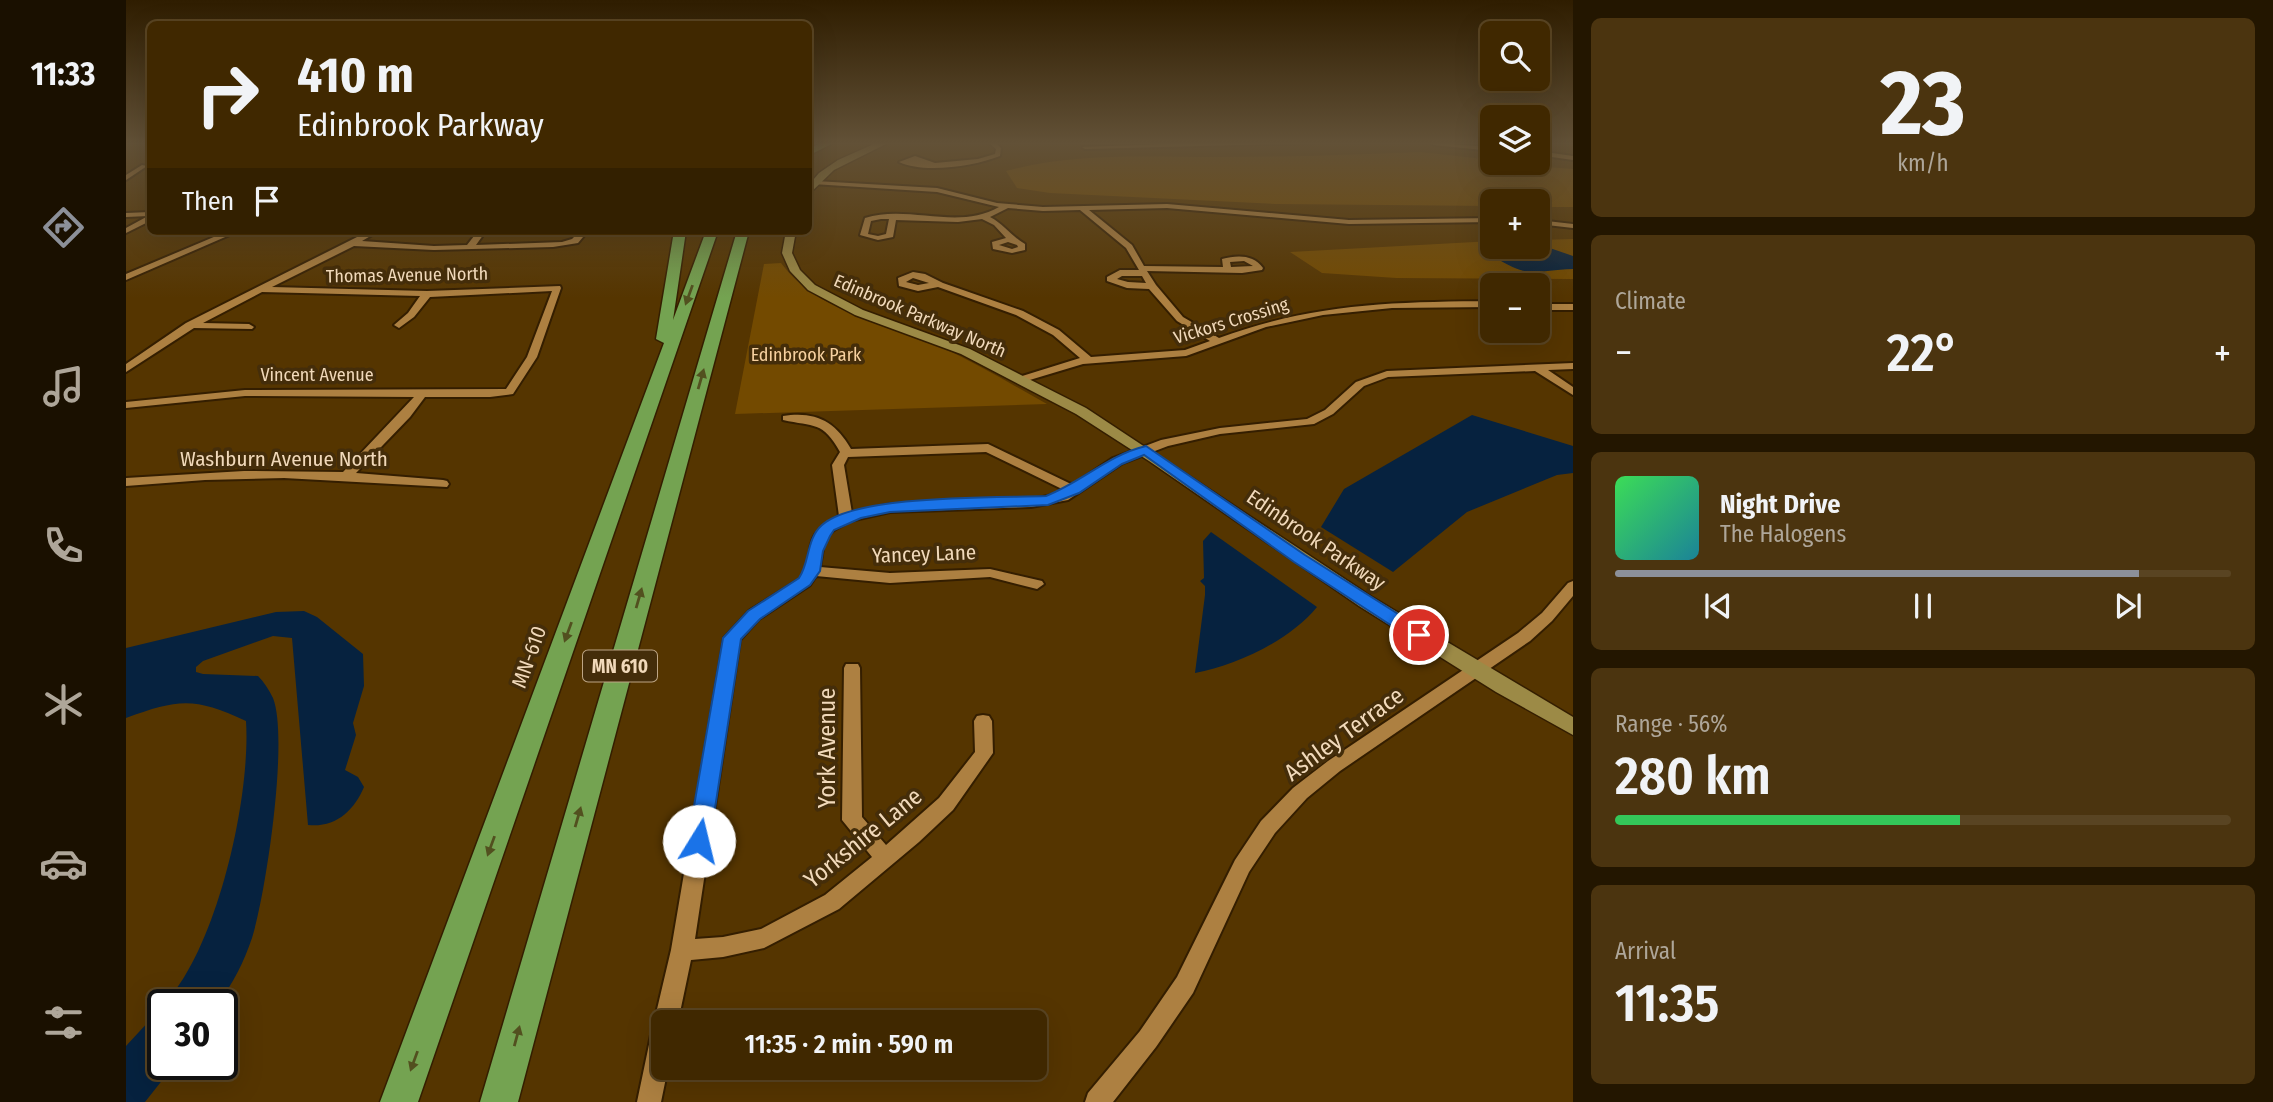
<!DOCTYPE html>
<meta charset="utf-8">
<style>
:root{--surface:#402800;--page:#4b340f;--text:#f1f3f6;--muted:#aea699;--line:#594422;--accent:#8c9099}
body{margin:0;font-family:"Fira Sans Condensed",sans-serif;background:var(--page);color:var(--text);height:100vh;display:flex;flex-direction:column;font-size:26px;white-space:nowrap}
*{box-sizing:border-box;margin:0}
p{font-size:23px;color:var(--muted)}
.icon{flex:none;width:38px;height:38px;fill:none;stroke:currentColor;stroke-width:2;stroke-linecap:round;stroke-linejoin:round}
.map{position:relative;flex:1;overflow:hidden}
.sheet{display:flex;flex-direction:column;gap:18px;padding:18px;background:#231600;width:700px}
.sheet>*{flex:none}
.guide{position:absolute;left:21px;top:21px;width:665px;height:214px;border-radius:10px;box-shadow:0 7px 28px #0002,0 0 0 2px var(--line);background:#402800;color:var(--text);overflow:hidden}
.controls{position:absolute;left:1354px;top:21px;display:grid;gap:14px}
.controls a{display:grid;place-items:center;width:70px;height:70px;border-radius:10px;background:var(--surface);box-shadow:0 7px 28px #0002,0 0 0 2px var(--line);font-size:35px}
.speed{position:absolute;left:21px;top:989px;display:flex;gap:14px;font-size:35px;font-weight:700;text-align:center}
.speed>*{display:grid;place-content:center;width:91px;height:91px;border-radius:50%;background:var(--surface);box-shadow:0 7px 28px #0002,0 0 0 2px var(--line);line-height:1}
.speed .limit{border:4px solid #111;border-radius:10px;background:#fff;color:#111}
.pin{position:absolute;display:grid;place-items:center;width:60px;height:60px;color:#fff;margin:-30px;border:4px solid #fff;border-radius:50%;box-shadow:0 2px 7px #0007}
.me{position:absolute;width:77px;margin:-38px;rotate:9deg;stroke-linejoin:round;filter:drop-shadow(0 0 5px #0008)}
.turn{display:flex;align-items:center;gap:24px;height:147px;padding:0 35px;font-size:32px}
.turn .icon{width:91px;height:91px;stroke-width:2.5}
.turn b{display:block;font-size:49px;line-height:60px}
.then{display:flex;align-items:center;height:66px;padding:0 35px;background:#0003;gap:14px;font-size:26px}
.big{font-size:52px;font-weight:600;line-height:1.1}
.sheet .tile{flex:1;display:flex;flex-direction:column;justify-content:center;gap:10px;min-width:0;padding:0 24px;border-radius:10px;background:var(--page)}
.sheet .dial{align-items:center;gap:0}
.dial b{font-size:91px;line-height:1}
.song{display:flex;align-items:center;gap:21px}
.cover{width:84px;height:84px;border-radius:10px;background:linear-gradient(135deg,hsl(130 70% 55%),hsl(190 70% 35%))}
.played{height:7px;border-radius:4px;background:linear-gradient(90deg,var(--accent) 85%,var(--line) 85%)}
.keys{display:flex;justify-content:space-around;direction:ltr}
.heat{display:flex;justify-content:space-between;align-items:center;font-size:38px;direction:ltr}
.charge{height:10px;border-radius:5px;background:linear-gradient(90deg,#34c759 56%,var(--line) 0)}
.trip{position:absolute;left:525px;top:1010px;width:396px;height:70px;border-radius:10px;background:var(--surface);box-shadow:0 7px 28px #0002,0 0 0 2px var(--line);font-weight:600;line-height:70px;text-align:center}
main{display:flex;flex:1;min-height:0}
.dock{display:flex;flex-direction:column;width:126px;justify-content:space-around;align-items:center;background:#1a1000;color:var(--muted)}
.dock .icon{width:49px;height:49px}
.dock .active{color:var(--accent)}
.dock b{font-size:32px;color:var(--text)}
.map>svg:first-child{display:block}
</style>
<main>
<nav class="dock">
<b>11:33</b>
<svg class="icon active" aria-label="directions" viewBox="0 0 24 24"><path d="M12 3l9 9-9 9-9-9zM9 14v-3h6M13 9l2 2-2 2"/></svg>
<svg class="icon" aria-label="music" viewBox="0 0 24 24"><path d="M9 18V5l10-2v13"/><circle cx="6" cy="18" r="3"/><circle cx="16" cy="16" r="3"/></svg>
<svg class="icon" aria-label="phone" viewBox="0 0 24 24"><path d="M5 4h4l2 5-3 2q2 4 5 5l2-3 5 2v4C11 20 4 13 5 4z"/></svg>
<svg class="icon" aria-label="climate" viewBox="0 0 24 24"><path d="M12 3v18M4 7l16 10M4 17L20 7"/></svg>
<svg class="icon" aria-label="car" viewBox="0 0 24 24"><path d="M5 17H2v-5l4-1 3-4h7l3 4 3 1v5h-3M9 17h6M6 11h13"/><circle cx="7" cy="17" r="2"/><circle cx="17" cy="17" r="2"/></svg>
<svg class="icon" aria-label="filters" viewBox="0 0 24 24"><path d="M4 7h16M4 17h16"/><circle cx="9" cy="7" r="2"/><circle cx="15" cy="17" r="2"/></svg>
</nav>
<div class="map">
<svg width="1447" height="1102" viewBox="0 0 1447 1102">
<rect width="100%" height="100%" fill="#553500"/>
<!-- green -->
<path fill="#734a00" d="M1294,152L1367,160V163L1447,169V207H1412V201H1367V206L1149,204L924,193L891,188L880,171C949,152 1021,157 1091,157C1159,157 1226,155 1294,152Z
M1447,239V279L1270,278L1196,273L1164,252L1367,241V247H1412V240Z
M655,263C695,316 761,321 818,348C853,365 887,385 921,404L609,414L638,264Z"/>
<!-- water -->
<path fill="#06223f" d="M1418,246L1447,256V269C1407,270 1406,280 1368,257Z
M1346,415L1447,446V473L1431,475L1341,512L1267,572L1195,527L1218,489Z
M1085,532L1191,607C1163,641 1111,665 1069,673L1079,595V586L1074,581L1078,578L1077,541Z
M178,611L191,617L237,654L238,686L227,723L230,735L219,770L232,777L238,787C228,811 209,828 182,825L166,638L147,636L77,661L70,667V672L77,674L132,676C138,682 143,690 147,698C163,739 140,893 126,938C118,962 107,983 92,1004H38C91,949 125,797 120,721C68,697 53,699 0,718V648L150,612Z
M37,1006V1064H49L19,1102H0V1046Z"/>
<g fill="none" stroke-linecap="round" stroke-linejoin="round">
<!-- street casing -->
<g stroke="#341e00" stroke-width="4">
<path id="street" d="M863,143H870L875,148L874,156C849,166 798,174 773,162L789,156L809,163L852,159L869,154L870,149Z
M1070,143H1189L959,149L956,147Z
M1305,143L1367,147V151L1308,145Z
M1412,151L1447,156V160L1412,155Z
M16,165L21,166L0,180V175Z
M689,181L811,188L871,203L917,207L1041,204L1223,220L1367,218V222L1223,224L1041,208L963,210L1006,245L1018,266L1097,267L1096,259C1111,255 1127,254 1137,268L1136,270L1116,273L1021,271L1030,285L1057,317L1093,338C1188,303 1267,302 1367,301V307L1266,308L1197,315L1140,327L1060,356L957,364L897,382L893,381V377L954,358L927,335L890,315L812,287L792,291L773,286L772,278L787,272L799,274L817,283L897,311L933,330L965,357L1059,350L1084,341L1051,321L1023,289L1001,288L981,281V277L994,270H1013L1000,248L954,210L917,211L882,208L864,217C878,224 886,237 899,244V250L886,253L867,249L866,242L880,238L868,225L856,219L832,222L770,220L767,237L752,240L734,235L739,218C782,204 832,231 873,207L811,192L687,184ZM755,219H763L760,234L752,236L742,234L745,221ZM882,242L891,245L892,247L886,249L873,245ZM1118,261L1127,266L1105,267L1104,262ZM996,276H1016L1020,283L1002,282L991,279ZM787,278L803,283L792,285L780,282Z
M24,212V221L0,233V228L22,216L0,217V213Z
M1412,220L1447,224V228L1412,224Z
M102,231H113L0,280V274Z
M243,231H253L236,241L308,246L341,245L352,231H360L350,245L436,242L446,239L454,231H462L452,243L427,247L308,250L228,246L146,287L301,291L434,286L435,288L411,357L387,394L364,397H299L284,417L230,473L317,480L321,481L323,484L321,487L158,478L79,480L0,486V478L118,471L217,472L288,397L119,396L0,408V402L119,390L380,389L401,357L426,291L304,297L288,317L273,328L268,325L282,313L294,296L136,292L77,323L123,324L128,327L126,329L68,328L0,372V364L60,323Z
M1412,304H1447V310H1412Z
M1447,363V369L1422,370L1447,387V395L1409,371L1262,377L1238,386L1207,414L1188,424L1094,434L1042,446L995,464L942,500L905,507L764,512L724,521L708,530L701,536L698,542L694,567L764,573L864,569L916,581L918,584L911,589L864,577L764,583L690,576L684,585L633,619L614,640L569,939L597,937L635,929L699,895L746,857L716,820L718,668L720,664H732L734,668L736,817L760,845L813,798L849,752L848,721L851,716L857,715L863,716L866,721L867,753L827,810L793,842L713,909L638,948L597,957L565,960L552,1022H537V1068H542L535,1102H511L525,1035L530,1026L528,1022L545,950L598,638L623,611L674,579C693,550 671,538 713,516L706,465L714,452C697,421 688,427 657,420V416C689,411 709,421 725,449L862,444L947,485L987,458L1035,440L1094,428L1181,419L1199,410L1230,382L1261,371ZM860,452L938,490C915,506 803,502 768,504C754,505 740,510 726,513L718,465L722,457Z
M1447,581V596L1426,621L1404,641L1214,771L1181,798L1149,833L1123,872L1067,993L1030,1047L987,1102H959L962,1093L1014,1031L1051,977L1109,860L1135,821L1167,788L1202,761L1392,633L1416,613L1442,583Z"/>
</g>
<!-- secondary casing -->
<g stroke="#341e00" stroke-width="3">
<path id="secondary" d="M750,143H762L708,170L682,195V186L693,173L712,160Z
M660,231H670L666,253L674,270L689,285L737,310L844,349L960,408L1246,597L1447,717V735L1370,692L1233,606L1023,461L950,414L835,354L729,315L682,290L664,271L656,253Z"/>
</g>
<!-- highway casing -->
<g stroke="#341e00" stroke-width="3">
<path id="highway" d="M695,143H707L682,156V149Z
M548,231H560L547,320L580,231H592L292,1102H254L538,343L530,339Z
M611,231H623L392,1102H354Z"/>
</g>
<!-- street -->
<use href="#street" fill="#ad8041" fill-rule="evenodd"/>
<!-- secondary -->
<use href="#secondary" fill="#9c8a46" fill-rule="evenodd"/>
<!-- highway -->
<use href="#highway" fill="#74a351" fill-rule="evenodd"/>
</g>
<!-- one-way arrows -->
<defs><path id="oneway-solid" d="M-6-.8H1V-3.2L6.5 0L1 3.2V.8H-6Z" transform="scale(1.75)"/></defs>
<g fill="#52501f">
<use href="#oneway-solid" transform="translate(563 295) rotate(110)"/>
<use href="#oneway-solid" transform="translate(575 379) rotate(-74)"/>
<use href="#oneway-solid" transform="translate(513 598) rotate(-74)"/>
<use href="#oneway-solid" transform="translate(442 632) rotate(110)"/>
<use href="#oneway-solid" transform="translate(452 817) rotate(-74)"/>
<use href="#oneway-solid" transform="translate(365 846) rotate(110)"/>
<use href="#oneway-solid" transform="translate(391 1036) rotate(-75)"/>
<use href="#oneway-solid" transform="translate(288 1061) rotate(110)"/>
</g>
<!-- sky -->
<linearGradient id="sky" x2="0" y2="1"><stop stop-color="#2f1d00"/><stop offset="0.48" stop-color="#625137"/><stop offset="1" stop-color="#625137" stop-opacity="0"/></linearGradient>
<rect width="1447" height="298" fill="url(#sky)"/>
<!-- route -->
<path fill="#1a73e8" stroke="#114b97" stroke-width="2" d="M1020,446L1179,555L1299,631L1301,635L1299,639H1286L1168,562L1018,455L996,464L953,493L922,505L764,512L735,518L708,530L704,536L697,551L694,571L684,585L634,619L615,639L584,841L581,848L573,851L565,848L562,841L597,638L622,611L673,578C684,562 680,539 696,525C731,494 870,498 920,496C956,482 982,455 1020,446Z"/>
<g text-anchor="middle" stroke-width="7" stroke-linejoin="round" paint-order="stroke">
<!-- far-street labels -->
<g font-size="18" fill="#f1d9ba" stroke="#442d0a">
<text transform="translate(281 275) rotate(-1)" y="6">Thomas Avenue North</text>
<text transform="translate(794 316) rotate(23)" y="6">Edinbrook Parkway North</text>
<text transform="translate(1105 321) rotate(-17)" y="6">Vickors Crossing</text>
<text x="191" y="381">Vincent Avenue</text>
</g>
<!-- far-park labels -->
<g font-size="18" fill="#f7d1a0" stroke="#442d0a">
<text x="680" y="361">Edinbrook Park</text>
</g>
<!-- shield labels -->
<rect fill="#442d0a" stroke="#bda585" stroke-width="2" x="457" y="650.5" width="74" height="31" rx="5"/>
<g font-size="19" font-weight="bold" fill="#f1d9ba">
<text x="494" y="673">MN 610</text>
</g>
<!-- street labels -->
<g font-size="21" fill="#f1d9ba" stroke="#442d0a">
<text x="158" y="466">Washburn Avenue North</text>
<text transform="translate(1190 540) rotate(34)" y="7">Edinbrook Parkway</text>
<text transform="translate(798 554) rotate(-2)" y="7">Yancey Lane</text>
<text transform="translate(403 657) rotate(-70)" y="7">MN-610</text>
</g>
<!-- near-street labels -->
<g font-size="24" fill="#f1d9ba" stroke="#442d0a">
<text transform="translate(1218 734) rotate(-36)" y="8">Ashley Terrace</text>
<text transform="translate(701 748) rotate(-90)" y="8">York Avenue</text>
<text transform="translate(737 838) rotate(-39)" y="8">Yorkshire Lane</text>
</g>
</g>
</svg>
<div class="controls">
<a><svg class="icon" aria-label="search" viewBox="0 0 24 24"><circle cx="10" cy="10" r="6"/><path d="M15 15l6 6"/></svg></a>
<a><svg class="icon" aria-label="layers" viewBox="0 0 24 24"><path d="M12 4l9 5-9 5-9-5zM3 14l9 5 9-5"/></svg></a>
<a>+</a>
<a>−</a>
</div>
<div class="speed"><div class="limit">30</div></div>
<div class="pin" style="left:1293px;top:635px;background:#d93025"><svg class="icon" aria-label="arrive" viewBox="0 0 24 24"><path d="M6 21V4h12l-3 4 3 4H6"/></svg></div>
<svg class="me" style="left:573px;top:841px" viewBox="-20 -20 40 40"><circle r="19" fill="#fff"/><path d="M0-13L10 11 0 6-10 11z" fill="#1a73e8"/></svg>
<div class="trip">11:35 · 2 min · 590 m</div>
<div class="guide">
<div class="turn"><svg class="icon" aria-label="right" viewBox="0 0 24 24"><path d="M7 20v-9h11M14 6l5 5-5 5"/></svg><div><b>410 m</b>Edinbrook Parkway</div></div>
<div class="then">Then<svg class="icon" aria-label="arrive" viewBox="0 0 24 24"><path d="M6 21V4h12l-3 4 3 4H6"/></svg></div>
</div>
</div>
<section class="sheet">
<div class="tile dial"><b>23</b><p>km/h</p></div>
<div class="tile"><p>Climate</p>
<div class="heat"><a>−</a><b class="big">22°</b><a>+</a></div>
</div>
<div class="tile">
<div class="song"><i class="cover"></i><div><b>Night Drive</b><p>The Halogens</p></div></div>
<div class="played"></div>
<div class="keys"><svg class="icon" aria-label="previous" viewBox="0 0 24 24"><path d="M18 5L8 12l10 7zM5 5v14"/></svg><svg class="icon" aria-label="pause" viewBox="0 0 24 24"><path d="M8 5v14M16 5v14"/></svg><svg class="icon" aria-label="next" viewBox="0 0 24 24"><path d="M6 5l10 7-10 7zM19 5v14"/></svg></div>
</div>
<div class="tile"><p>Range · 56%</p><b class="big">280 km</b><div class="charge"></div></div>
<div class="tile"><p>Arrival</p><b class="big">11:35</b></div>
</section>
</main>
